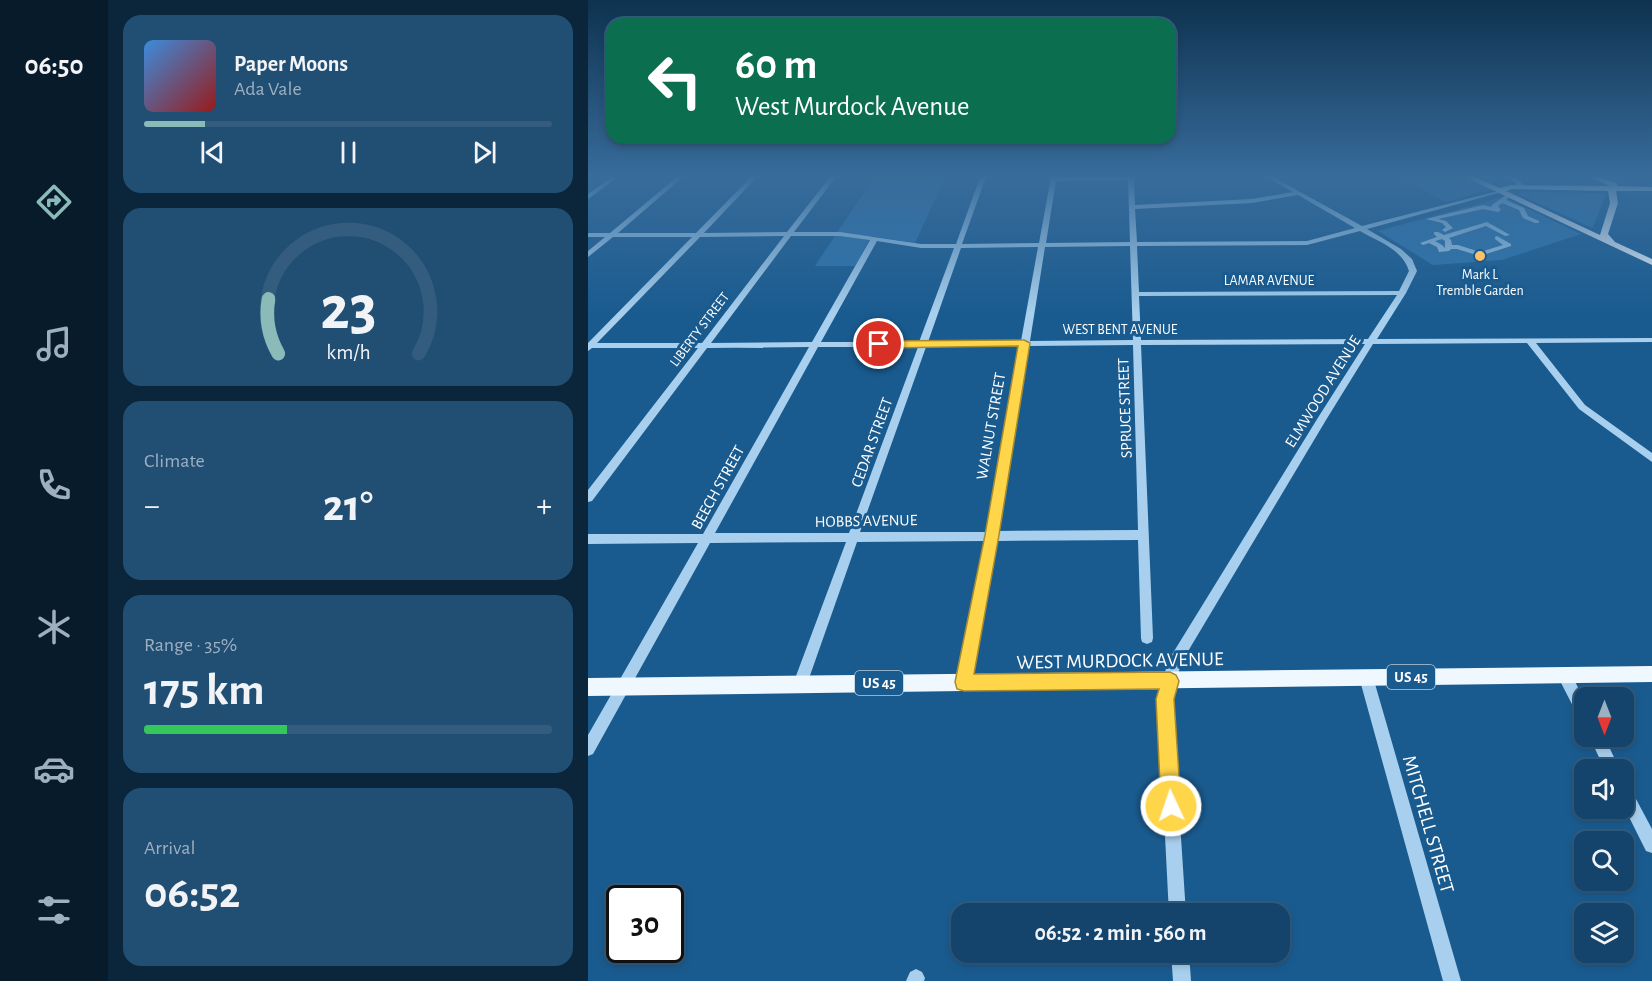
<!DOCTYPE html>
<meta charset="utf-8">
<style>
:root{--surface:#14446b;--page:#214e73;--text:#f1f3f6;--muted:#9db0c1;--line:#335c7e;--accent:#8bbbb9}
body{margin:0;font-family:"Alegreya Sans",sans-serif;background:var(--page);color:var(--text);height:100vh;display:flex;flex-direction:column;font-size:22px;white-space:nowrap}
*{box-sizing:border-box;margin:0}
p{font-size:20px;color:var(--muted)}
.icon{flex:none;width:33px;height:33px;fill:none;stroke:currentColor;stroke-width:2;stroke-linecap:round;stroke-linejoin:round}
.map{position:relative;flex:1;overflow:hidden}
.drawer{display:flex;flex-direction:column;gap:15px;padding:15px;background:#0b253b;width:480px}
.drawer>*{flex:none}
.hud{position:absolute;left:18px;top:18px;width:570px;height:126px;border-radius:18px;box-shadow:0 3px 9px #0003,0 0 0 2px var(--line);background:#0b6e4f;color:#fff;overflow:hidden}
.needle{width:39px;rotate:180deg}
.controls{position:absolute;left:986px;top:687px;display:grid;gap:12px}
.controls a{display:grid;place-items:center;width:60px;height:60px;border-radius:12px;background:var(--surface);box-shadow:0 3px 9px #0003,0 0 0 2px var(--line);font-size:30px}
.speed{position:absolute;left:18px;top:885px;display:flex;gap:12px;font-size:30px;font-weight:700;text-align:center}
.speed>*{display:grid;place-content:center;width:78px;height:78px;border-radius:50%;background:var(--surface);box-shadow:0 3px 9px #0003,0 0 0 2px var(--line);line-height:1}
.speed .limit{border:3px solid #111;border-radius:9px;background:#fff;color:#111}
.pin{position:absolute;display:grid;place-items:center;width:51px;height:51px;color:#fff;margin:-26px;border:3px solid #fff;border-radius:50%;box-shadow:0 2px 6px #0007}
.me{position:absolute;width:66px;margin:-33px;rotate:357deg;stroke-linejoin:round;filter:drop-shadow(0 0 4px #0008)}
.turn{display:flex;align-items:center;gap:21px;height:126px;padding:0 30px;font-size:27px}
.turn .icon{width:78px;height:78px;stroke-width:2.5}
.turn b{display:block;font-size:42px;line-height:51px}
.big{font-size:45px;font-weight:600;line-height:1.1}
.drawer .card{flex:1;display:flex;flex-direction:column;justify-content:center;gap:9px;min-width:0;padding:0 21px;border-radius:18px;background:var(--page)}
.drawer .dial{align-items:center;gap:0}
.dial svg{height:156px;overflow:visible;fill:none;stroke:var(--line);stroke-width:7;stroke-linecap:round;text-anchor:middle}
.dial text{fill:var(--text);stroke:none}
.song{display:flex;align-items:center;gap:18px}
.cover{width:72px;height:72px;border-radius:9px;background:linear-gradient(135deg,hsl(210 70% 55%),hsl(0 70% 35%))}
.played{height:6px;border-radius:3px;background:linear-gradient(90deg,var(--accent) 15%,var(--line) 15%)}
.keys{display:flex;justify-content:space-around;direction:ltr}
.heat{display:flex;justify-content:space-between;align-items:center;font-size:33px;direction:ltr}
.charge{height:9px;border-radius:4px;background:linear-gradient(90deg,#34c759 35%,var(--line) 0)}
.trip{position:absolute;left:363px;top:903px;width:339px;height:60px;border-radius:18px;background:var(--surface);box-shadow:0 3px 9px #0003,0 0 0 2px var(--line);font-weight:600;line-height:60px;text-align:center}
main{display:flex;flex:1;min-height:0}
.tab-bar{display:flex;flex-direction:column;width:108px;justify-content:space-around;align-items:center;background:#081b2b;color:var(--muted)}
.tab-bar .icon{width:42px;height:42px}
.tab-bar .active{color:var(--accent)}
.tab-bar b{font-size:27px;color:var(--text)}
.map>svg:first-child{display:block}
</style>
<main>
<nav class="tab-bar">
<b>06:50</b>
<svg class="icon active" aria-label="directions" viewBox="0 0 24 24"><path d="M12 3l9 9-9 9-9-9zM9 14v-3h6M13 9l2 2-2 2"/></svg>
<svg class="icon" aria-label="music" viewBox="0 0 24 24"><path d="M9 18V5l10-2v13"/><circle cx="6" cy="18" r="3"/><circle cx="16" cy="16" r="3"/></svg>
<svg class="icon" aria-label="phone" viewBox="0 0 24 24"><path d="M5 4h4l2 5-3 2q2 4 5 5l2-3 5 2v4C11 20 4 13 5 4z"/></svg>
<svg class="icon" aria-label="climate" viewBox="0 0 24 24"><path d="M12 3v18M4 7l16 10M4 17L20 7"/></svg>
<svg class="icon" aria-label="car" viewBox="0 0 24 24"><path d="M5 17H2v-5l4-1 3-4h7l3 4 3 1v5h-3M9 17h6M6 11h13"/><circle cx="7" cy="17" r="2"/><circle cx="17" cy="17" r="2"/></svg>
<svg class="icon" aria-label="filters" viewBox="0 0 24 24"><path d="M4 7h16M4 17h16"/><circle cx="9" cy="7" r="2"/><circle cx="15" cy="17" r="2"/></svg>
</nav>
<section class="drawer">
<div class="card">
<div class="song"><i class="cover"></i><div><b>Paper Moons</b><p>Ada Vale</p></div></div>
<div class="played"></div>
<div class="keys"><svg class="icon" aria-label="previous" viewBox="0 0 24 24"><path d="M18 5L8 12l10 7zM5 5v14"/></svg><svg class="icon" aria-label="pause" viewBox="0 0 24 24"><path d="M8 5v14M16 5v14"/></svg><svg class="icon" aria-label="next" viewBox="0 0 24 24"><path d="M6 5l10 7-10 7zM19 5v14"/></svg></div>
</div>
<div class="card dial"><svg viewBox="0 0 100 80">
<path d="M14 69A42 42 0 1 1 86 69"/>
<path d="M14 69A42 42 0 0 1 9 41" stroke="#8bbbb9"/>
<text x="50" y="56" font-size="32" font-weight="700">23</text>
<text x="50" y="72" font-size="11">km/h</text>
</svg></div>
<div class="card"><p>Climate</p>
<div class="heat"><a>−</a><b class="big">21°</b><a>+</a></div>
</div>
<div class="card"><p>Range · 35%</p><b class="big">175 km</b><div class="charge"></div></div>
<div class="card"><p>Arrival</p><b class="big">06:52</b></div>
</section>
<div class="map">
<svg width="1064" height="981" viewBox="0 0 1064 981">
<rect width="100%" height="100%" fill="#1a5b8f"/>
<!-- green -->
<path fill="#2d75ad" d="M286,177H357L327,243L283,236L267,266H227Z
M815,177H878L905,189L858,202L811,178Z
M934,192L1015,193L1018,194L1005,227H1002L930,194Z
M915,197L993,234L914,260L845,265L790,231Z"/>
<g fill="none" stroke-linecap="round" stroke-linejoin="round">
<!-- minor -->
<path fill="#a8d0ee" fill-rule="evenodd" d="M24,177H30L0,199V194Z
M89,177H95L30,233H108L163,177H169L116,233L199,232L242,177H248L206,232H252L333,244H368L392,177H398L374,244L451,243L463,177H546L547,205L664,199L705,192L679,177H685L774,226L914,190V192L779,229L813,249L824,259L829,271L818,293L789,339L1064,338V342L948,343L997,405L1064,453V462L991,409L939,343L785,344L738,420L593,663L584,699L598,914H581L570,699L580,661L731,416L777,344L553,345L565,638L564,642L559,644L554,642L553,638L550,540L409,541L383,682L381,687L376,689L371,687L369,682L397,541L269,542L219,684L217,689L212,691L207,689L205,684L258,542L122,543L5,754L0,756V735L110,543L0,544V534H115L221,347L119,348L4,501L0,502V490L110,348H4L0,351V343L104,237H25L0,257V251L17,237H0V233H22ZM540,180L542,242L458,243L468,181ZM710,195L767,228L719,241L549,242L547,209L664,203ZM772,231C791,242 814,249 821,271L811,291L551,292L549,246L719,245ZM196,236L114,343H9L112,237ZM203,236H252L282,240L224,342L123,343ZM289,241L333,248H366L331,342H233ZM542,246L545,340L442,341L457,247ZM450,247L433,341L340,342L373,248ZM809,295L780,339L553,340L551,296ZM545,345L550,530L410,531L441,346ZM433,346L399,532H272L338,347ZM230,347H330L261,533H127Z
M920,177H926L936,185L931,186Z
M918,195L921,197L918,200L936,208L940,216L951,221V223H947L935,218L931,210L914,203L910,206L913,210L910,212L895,209L850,219L858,221L865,228L857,232L854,230L858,227L854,223L838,219L895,205L903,207L904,205Z
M899,222L922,235L917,236L898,226L861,238L863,240L864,245H870L892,252L915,245L907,239V237L909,236L923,244V246L892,256L869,249H863L861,251L851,252L849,247L841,243L835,245L832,243L849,237L846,234V232H850L856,235ZM854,239L857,241V248L854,245L847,241Z
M976,669L981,670L996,699V720L991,718L969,675L971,670Z
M778,671L783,672L785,677L873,981H855L771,677L773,672Z
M1001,736H1016L1032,770H1017Z
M1035,781L1040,784L1064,829V853L1058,851L1035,805Z
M583,952H601L603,981H585Z
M328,969L334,972L337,978L336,981H318L322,972Z"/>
<!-- major -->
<path fill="#eff7ff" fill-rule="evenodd" d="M877,177H886L912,188L923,185L1022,186L1001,177H1010L1029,183V186L1064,187V191H1028L1030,203L1020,234L1027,242L1064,259V265ZM924,189L1020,191L1022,203L1012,235L918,191Z
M1064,666V682L0,696V678Z"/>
</g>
<!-- sky -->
<linearGradient id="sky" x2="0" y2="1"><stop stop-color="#0e324f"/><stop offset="0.56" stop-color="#386c9b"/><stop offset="1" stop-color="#386c9b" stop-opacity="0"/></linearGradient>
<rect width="1064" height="314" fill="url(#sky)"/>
<!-- route -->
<path fill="#ffd54a" stroke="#a68a30" stroke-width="1.5" d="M436,340L442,343L411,535L386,674L582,672L588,675L591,681L586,699L593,806L590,813L583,816L576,813L573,806L568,699L571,689L376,691L369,689L367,682L397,535L430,346L291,348L285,344L291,341Z"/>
<!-- markers -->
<circle fill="#ffc165" stroke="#1a5b8f" stroke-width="2" cx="892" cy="256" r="6"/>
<g text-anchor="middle" stroke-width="6" stroke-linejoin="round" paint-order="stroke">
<!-- far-poi labels -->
<g font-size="14" fill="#fff" stroke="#1a5b8f">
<text x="892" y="279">Mark L<tspan x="892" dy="16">Tremble Garden</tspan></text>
</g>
<!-- far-street labels -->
<g font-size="14" fill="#fff" stroke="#1a5b8f">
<text x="681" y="285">LAMAR AVENUE</text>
<text transform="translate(111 329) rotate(-53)" y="5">LIBERTY STREET</text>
<text x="532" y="334">WEST BENT AVENUE</text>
</g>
<!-- shield labels -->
<g fill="#1a5b8f" stroke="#bacedd" stroke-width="1.5">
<rect x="799" y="665" width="48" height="24" rx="4.5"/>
<rect x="267" y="671" width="48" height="24" rx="4.5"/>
</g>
<g font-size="15" font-weight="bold" fill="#fff">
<text x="823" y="682">US 45</text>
<text x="291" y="688">US 45</text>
</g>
<!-- street labels -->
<g font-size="16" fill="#fff" stroke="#1a5b8f">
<text transform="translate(734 391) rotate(-58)" y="6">ELMWOOD AVENUE</text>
<text transform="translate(536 408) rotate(-92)" y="6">SPRUCE STREET</text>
<text transform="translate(402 426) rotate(-80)" y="6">WALNUT STREET</text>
<text transform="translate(283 442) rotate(-70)" y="6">CEDAR STREET</text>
<text transform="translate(129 487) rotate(-61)" y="6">BEECH STREET</text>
<text transform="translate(278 520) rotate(-1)" y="6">HOBBS AVENUE</text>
</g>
<!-- near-street labels -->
<g font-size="20" fill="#fff" stroke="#1a5b8f">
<text transform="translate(532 660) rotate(-1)" y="7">WEST MURDOCK AVENUE</text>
<text transform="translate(841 824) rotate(74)" y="7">MITCHELL STREET</text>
</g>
</g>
</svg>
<div class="controls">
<a><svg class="needle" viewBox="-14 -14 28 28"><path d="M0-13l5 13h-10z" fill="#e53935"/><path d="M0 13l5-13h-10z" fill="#9db0c1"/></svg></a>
<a><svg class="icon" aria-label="sound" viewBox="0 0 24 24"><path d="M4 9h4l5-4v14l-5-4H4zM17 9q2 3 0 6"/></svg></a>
<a><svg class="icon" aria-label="search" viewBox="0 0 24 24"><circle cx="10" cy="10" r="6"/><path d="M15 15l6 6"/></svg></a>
<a><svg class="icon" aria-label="layers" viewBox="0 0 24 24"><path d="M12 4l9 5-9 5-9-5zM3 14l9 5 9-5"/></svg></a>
</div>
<div class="speed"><div class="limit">30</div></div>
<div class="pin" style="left:291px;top:344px;background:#d93025"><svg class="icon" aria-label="arrive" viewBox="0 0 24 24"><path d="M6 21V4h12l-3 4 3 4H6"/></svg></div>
<svg class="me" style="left:583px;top:806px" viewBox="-20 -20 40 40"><circle r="17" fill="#ffd54a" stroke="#fff" stroke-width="3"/><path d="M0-11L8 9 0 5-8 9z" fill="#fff"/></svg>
<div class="trip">06:52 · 2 min · 560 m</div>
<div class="hud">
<div class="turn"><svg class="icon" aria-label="left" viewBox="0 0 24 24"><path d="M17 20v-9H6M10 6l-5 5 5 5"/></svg><div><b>60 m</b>West Murdock Avenue</div></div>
</div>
</div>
</main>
